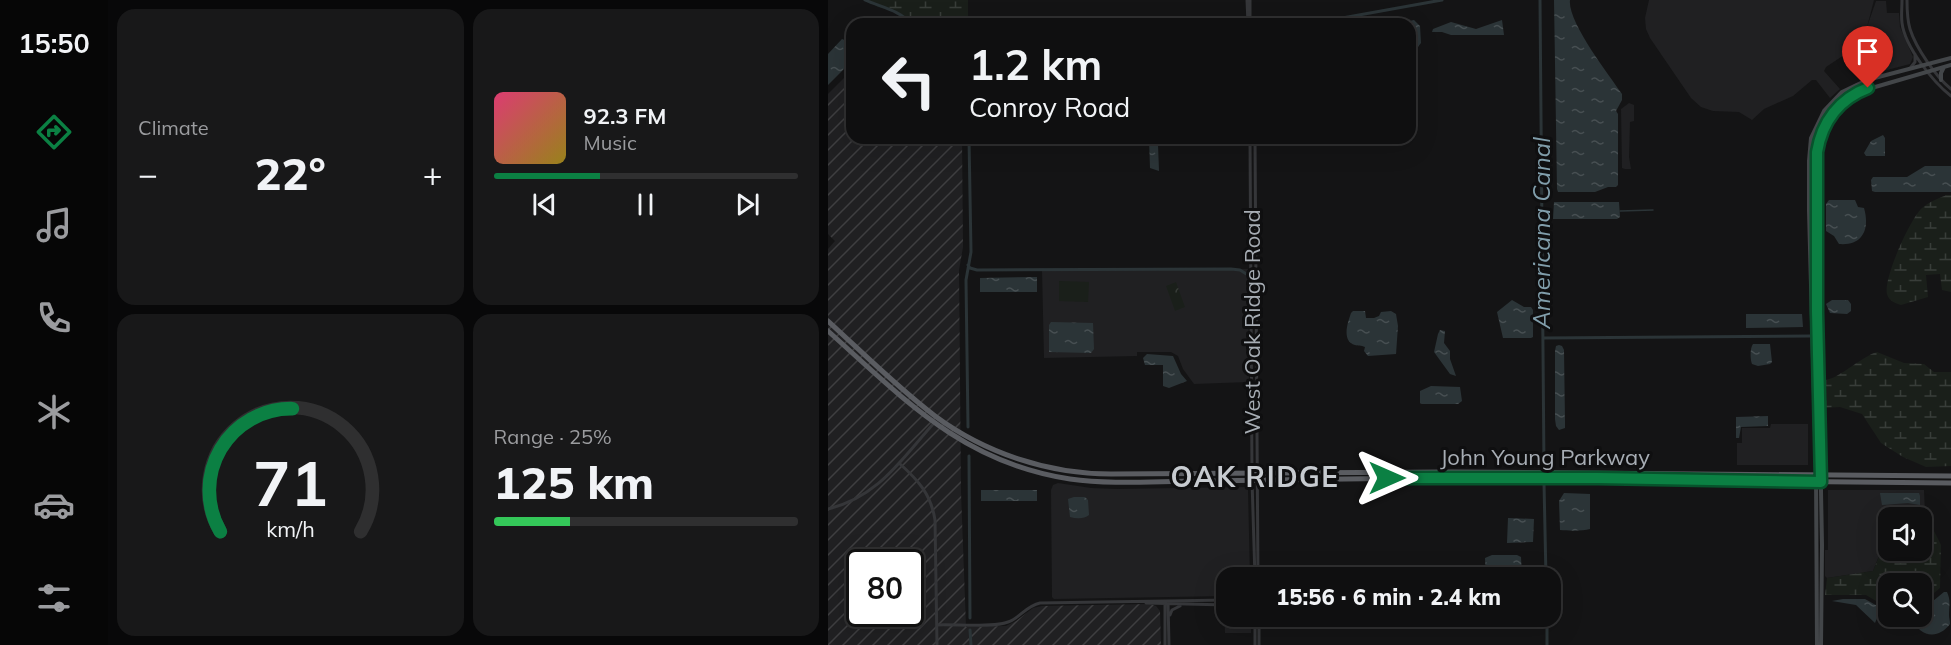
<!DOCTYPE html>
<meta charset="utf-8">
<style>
:root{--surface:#0f0f10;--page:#181819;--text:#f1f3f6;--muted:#9b9c9f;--line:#2f2f30;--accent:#0b8043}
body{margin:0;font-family:Mulish,sans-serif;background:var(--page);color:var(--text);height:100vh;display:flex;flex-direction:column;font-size:22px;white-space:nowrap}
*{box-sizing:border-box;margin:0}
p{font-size:20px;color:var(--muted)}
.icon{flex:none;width:33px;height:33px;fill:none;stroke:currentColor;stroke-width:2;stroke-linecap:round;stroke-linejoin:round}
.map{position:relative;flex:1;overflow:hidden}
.side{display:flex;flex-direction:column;gap:9px;padding:9px;background:#080809;width:720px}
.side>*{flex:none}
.guide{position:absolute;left:18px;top:18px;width:570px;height:126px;border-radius:18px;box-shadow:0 6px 24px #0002,0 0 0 2px var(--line);background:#0f0f10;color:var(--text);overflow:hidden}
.fabs{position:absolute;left:1050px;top:507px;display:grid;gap:12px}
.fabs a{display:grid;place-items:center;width:54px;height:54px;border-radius:12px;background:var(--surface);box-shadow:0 6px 24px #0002,0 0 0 2px var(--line);font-size:30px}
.speed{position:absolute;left:18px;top:549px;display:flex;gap:12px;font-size:30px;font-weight:700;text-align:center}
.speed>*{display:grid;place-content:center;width:78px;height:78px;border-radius:50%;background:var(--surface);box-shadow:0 6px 24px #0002,0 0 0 2px var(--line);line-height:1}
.speed .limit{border:3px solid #111;border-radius:9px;background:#fff;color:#111}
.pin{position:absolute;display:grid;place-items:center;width:51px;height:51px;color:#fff;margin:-62px -26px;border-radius:50% 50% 50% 0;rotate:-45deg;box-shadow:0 0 6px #0007}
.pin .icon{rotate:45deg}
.me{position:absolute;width:66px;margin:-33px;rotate:90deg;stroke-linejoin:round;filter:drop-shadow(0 0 4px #0008)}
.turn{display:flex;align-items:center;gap:21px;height:126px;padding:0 24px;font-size:27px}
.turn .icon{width:78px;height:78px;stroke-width:2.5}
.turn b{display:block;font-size:42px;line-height:51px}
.big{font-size:45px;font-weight:800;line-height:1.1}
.side .widget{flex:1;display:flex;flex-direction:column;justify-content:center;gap:9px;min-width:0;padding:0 21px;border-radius:18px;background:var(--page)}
.side .dial{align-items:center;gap:0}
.dial svg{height:156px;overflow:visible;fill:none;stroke:var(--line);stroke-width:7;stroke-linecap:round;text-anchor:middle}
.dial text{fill:var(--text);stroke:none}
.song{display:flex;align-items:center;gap:18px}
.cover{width:72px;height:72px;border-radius:9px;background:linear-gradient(135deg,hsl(340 70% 55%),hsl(50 70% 35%))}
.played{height:6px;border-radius:3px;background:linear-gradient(90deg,var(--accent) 35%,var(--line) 35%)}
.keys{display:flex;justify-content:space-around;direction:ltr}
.heat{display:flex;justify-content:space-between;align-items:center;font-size:33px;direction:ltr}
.charge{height:9px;border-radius:4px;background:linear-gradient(90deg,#34c759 25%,var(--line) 0)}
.side .tiles{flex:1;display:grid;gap:9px;grid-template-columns:repeat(2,1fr)}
.trip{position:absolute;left:388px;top:567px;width:345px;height:60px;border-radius:18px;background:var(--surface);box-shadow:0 6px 24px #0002,0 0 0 2px var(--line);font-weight:800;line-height:60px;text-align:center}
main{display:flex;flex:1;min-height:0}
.tabs{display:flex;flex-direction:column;width:108px;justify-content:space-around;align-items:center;background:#060606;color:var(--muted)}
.tabs .icon{width:42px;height:42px}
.tabs .current{color:var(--accent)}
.tabs b{font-size:27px;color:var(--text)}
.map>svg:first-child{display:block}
</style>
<main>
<nav class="tabs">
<b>15:50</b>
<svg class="icon current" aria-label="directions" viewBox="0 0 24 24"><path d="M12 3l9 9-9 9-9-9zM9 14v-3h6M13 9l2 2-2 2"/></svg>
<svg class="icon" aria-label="music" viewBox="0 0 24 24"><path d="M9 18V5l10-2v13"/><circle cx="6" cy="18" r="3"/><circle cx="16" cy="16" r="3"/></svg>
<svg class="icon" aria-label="phone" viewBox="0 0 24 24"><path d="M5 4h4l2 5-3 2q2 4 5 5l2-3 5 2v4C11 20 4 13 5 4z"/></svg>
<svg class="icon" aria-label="climate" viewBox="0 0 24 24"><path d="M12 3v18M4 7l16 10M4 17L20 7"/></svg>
<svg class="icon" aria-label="car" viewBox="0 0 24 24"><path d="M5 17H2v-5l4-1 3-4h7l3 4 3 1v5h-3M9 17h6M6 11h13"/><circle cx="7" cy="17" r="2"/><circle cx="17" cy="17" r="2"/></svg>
<svg class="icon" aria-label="filters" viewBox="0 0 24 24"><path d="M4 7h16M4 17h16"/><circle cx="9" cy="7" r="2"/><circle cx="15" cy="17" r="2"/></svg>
</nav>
<section class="side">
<div class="tiles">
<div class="widget"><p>Climate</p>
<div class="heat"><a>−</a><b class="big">22°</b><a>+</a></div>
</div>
<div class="widget">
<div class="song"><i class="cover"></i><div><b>92.3 FM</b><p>Music</p></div></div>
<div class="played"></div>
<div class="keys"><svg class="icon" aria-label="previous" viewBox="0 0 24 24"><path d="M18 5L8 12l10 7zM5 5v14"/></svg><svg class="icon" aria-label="pause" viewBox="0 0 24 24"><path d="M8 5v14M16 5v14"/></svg><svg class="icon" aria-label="next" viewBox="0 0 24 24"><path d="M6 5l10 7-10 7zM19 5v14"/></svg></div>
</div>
<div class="widget dial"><svg viewBox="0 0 100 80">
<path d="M14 69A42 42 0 1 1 86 69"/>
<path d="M14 69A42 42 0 0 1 51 6" stroke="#0b8043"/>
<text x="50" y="56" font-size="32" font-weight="700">71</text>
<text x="50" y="72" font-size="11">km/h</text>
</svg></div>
<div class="widget"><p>Range · 25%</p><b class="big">125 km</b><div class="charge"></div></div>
</div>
</section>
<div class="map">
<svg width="1123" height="645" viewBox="0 0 1123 645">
<defs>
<pattern id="industrial-furrows" width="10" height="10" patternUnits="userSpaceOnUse" patternTransform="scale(1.5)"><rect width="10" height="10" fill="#202022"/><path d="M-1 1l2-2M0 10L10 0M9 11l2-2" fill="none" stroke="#3e3e40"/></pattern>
<pattern id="wetland-marsh" width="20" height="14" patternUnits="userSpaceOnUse" patternTransform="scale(1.5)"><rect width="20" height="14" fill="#1a1f1a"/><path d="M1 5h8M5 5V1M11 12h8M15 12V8" fill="none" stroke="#383d39"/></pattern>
<pattern id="park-crowns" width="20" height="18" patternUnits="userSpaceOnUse" patternTransform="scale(1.5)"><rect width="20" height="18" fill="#1a1f1a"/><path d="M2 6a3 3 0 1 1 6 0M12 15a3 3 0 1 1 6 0" fill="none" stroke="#383d39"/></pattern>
<pattern id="water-ripples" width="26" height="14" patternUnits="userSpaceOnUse" patternTransform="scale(1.5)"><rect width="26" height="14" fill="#2b3437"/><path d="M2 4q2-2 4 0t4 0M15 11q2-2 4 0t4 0" fill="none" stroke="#474f52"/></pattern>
</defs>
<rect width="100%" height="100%" fill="#141415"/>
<!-- built -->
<path fill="#202022" d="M821,0H1046L1039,27L1048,1H1058L1059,13H1071L1072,27L1085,57L1082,64L1032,77L1016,55L998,67L996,71L1012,89L1002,98L988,80H984L965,96L936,109L924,120L911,112L885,111L873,107L863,98L822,38L818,29L817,18Z
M801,103L806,105V121L802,122L801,157L803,169H797L794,168L793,109Z
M420,269L421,382L366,384L355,369L350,356L343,352H309V356L216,358L214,270Z
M943,424H980V465H909V443H914V428H942Z
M230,483L263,488L288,489L417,487L420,490L422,577L399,578V596L226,599L224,597L223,490L225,485Z
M1000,490H1096L1097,513L1069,514L1067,517L1060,518V533L1045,571L999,578L997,576V550H1000Z
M396,608H399V616L423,617V633H397Z"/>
<!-- industrial -->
<path fill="url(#industrial-furrows)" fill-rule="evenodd" d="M21,73L24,74V138H134L135,247L131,270L133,492L138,627L178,626L188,621L205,608L214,606L322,604L328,606L332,611L333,645H0V249L7,241L0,234V94ZM32,562H82V614H32Z"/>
<!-- green -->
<path fill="#1a1f1a" d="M231,281L261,282L260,302L231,301Z"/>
<!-- wetland -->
<path fill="url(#wetland-marsh)" d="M38,0H140V24H80L67,11L50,7Z
M1119,195H1123V292L1114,290L1112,274L1098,275L1100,297L1073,305C1067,303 1061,301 1059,294C1055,279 1082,219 1094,208C1101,202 1110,198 1119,195Z
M1049,352L1076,363L1096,364L1106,372H1123V466L1098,467L1075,457L1053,443L1034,414L1012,407L995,408L994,380C1008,382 1032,357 1049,352Z
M1069,515H1103L1105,529L1113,545L1112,588L1094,603V584H1060V608L1038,595H997L999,578L1045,571L1060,535V550H1094V518L1068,517Z"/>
<!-- park -->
<path fill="url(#park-crowns)" d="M348,282L357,307L347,311L338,286Z"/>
<!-- water -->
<path fill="url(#water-ripples)" d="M726,0H742C739,21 781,75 794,94V100L788,111L790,114V185L788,187H780L767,192H730L729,189Z
M586,20L592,26L593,43L589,48H582V24H568Z
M674,20L676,35H623L614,32H604L605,29L623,22L648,29Z
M14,39L24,43V68H17L0,85V54Z
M1055,135L1057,138V156H1038L1036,153L1043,141Z
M321,138H351L350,141C344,144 336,140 330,145L331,171L322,168Z
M1097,166H1123V192H1047L1044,191L1043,180L1045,177H1079Z
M1001,200H1027L1030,207L1036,208C1042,229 1035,246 1011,244L1006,236L998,231V204Z
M726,202H791L792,217L789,219H725Z
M209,277V292H152V278Z
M684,300L696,307H703L705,310V337L703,338H675L669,312Z
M1004,300H1020L1023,304V311L1019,314L1002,313L998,304Z
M525,311H537L538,318H546L551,316L553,312L563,311L568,314L570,326L568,354L540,356L536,351L537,347C533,345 530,346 527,345C513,341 520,322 523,313Z
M918,314H974L975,327L918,328Z
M223,322L265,323L266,349L263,353L221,352V325Z
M612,330L617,331L616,343L622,351V359L628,376L622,374L606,352L610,334Z
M925,344H942L944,362L942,364L930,366L924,364C922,359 922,348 925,344Z
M731,345L734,346L736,350L737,422V428L731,430L728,426L727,419V351L728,346Z
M319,354L345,356L353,374L359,381L341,388L335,386V365H317L315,358Z
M603,386L632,387L634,401L630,404H594L592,403V391Z
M940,416V426L913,427L911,438H908V417Z
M153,490H209V501H153Z
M736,493L762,494V529C755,531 741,531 732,530L731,501Z
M1052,493H1091L1092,496V505L1080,503L1054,505Z
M246,497H257L260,500L261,515C256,519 249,519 242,517L240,499Z
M680,518L706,519L705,542L679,543Z
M664,555H689L693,557L694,577H658L657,558Z
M1116,592H1119C1123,601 1121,605 1121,615C1121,618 1122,621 1122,624C1110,640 1092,637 1084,619L1086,617L1094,616V610Z
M1015,599H1037L1053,608L1047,623L1028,605L1004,601Z"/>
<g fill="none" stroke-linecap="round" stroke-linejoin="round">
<!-- stream -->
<path stroke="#2b3437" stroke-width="1.5" d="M792,211L825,210"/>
<!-- canal -->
<path stroke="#2b3437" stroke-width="3" d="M37,0C52,7 72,10 83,24
M712,0L716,467
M481,24L614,0
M140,265L142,268L149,270L403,269L412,270L420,275
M715,338L982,336
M140,427L138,280L143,252L141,138
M141,456L142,618
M716,483L718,578
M719,616V645
M142,630L143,645"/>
<!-- tertiary -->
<path stroke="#353639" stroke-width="3" d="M419,0L420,24
M422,0V24
M1074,0C1074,8 1073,16 1074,23C1077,47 1105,82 1123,96
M1079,0C1079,10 1079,19 1082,29C1088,48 1108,77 1123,89
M1083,67L1087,62V54
M422,138L424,474
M427,138L430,578
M71,463C90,480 103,494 107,520L109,645
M424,480L427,578
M0,509C51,497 74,458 107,422
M337,602V645
M340,602L341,645
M318,603L399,605
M342,615L344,610L352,606
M427,616V645
M431,616V645
M109,625C127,624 164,628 180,622C192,618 198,606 212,603L399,600"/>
<!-- secondary -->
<path stroke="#434649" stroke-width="4" d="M1113,80V73L1116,67
M989,645L988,471L981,211V161L983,138L996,111L1014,92L1039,80L1123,58
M993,645L994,545L989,276V164L991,142L1003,116L1014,103L1030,92L1123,65"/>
<!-- primary -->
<path stroke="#515458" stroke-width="4.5" d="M593,478H613"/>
<!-- trunk -->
<path stroke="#5a5c61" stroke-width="5" d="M0,321C35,353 69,387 107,416C157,453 220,474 283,474L624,472L1123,476
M0,331C76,399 135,463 242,479C284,485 328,481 370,481
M613,478L1123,483
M376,481L593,478"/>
</g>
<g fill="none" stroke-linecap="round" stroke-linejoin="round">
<!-- route casing -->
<g stroke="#07532c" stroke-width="15">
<path id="route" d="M559,478H770L993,482L989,312V152C994,122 1011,99 1040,88"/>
</g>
<!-- route -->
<use href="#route" stroke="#0b8043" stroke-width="10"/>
</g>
<g text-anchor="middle" stroke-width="6" stroke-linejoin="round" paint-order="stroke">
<!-- street labels -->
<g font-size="22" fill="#a7adb4" stroke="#0f0f10">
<text transform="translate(424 322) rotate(-90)" y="8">West Oak Ridge Road</text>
<text x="717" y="465">John Young Parkway</text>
</g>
<!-- water labels -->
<g font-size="24" font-style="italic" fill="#819eab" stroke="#0f0f10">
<text transform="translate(714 233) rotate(-90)" y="8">Americana Canal</text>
</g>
<!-- district labels -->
<g font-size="28" font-weight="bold" letter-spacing="1.5" fill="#c7cbd0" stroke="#0f0f10">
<text x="427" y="487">OAK RIDGE</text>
</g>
</g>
</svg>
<div class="fabs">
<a><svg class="icon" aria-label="sound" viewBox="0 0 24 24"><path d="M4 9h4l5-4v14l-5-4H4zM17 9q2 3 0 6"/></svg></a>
<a><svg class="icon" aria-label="search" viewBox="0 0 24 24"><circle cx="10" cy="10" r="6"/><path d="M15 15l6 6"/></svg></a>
</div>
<div class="speed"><div class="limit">80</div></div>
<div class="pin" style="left:1040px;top:88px;background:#d93025"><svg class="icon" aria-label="arrive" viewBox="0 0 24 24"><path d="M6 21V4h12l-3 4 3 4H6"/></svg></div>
<svg class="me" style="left:559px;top:478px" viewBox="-20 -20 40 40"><path d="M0-17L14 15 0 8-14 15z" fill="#0b8043" stroke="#fff" stroke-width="4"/></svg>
<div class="trip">15:56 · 6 min · 2.4 km</div>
<div class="guide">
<div class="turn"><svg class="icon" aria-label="left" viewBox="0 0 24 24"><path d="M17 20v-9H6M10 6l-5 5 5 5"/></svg><div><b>1.2 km</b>Conroy Road</div></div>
</div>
</div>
</main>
